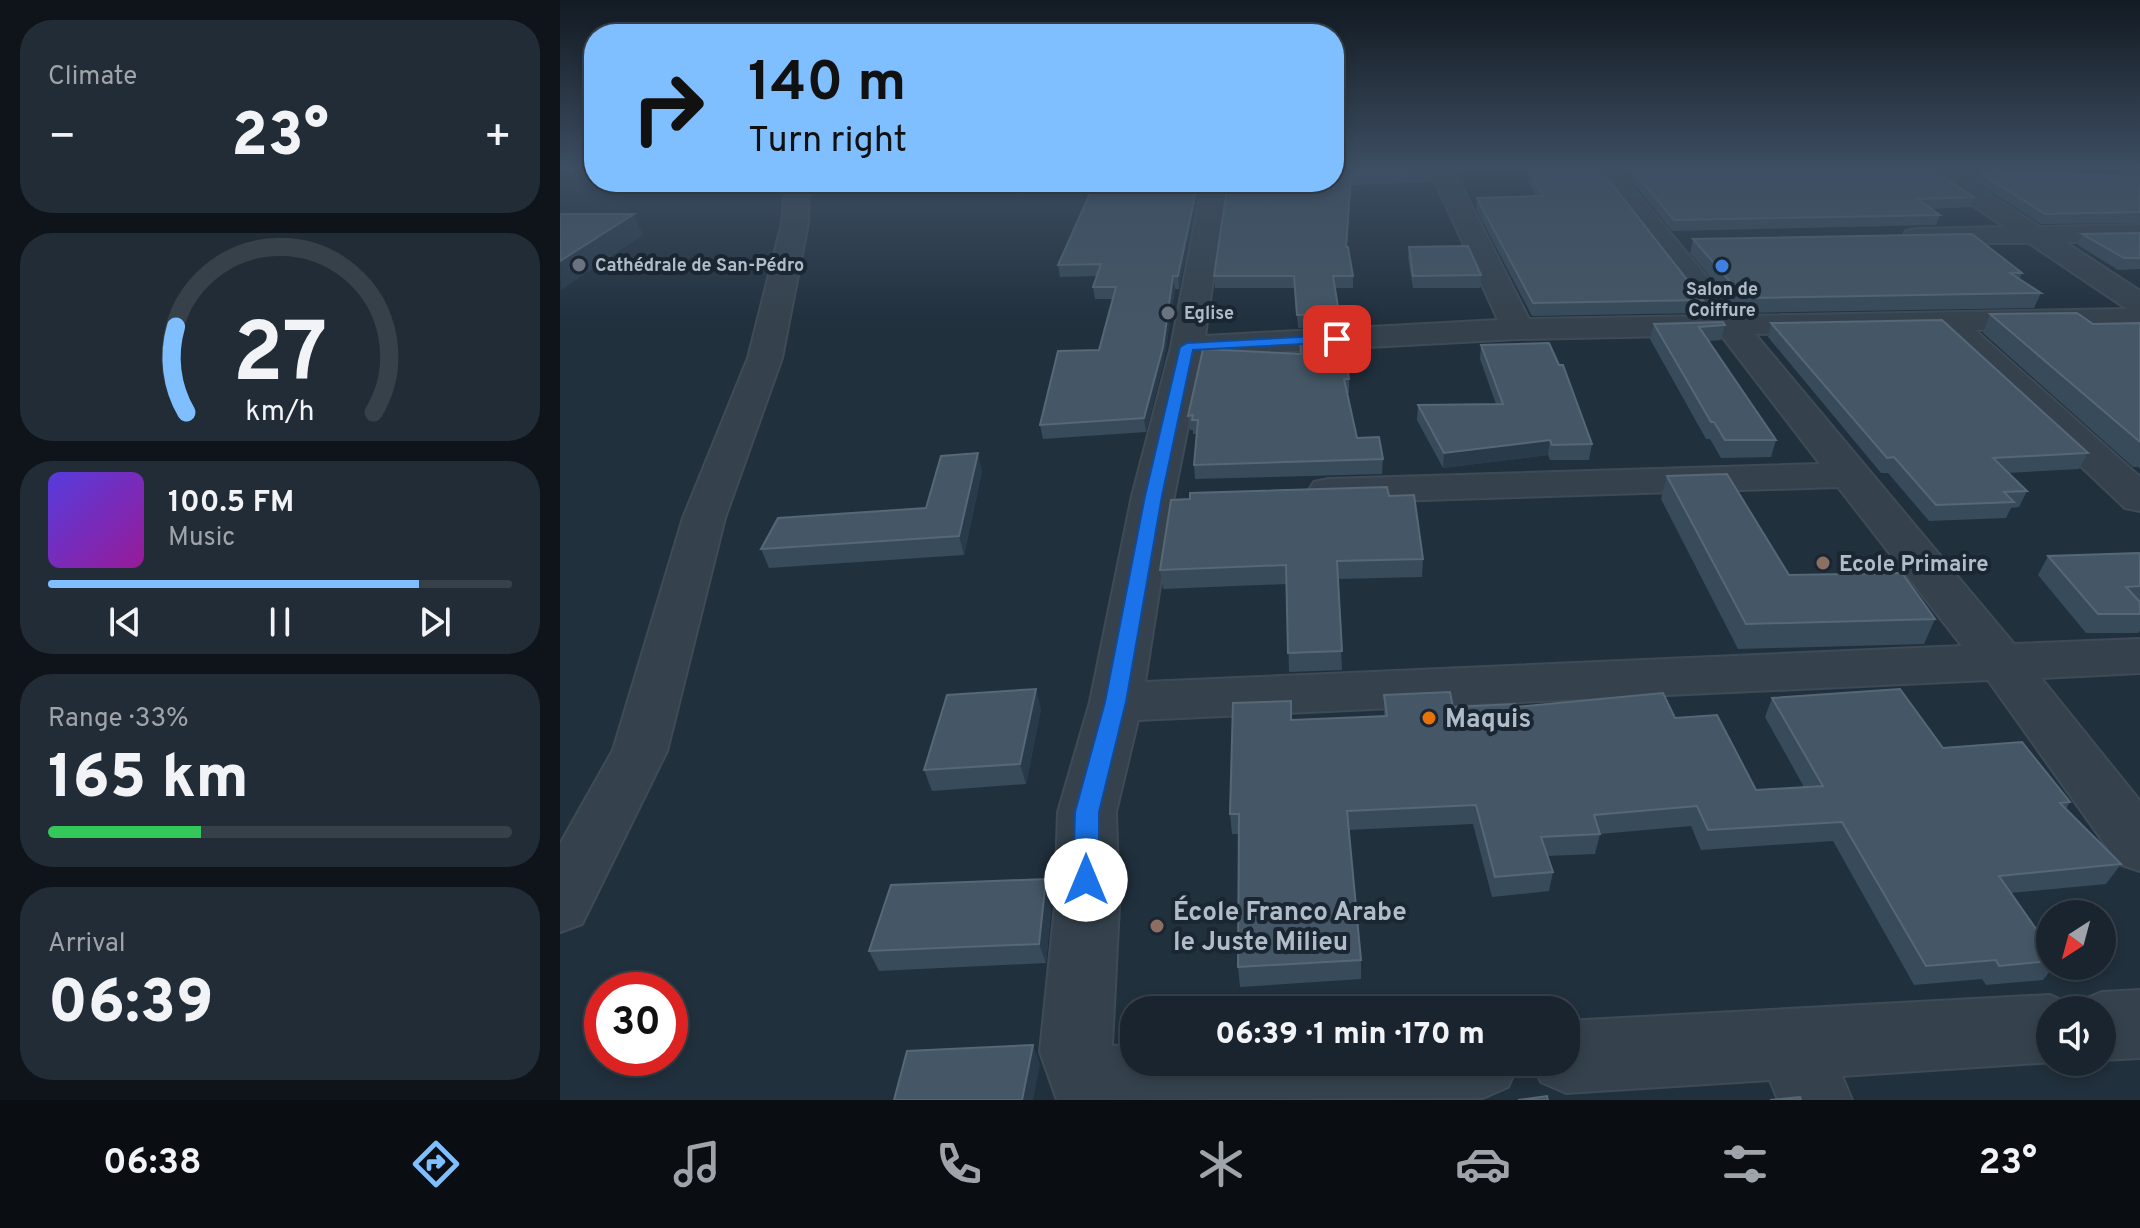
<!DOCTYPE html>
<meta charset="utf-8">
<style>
:root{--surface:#19242e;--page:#222c36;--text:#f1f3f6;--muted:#9fa4aa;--line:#37414a;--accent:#7fbeff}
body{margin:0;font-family:Overpass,sans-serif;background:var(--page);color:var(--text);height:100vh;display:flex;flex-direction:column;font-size:30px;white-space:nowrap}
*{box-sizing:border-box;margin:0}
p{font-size:26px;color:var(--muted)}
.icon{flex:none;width:44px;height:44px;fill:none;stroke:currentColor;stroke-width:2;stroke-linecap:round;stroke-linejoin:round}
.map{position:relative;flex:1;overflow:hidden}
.side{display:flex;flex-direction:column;gap:20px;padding:20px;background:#0e1419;width:560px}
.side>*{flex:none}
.top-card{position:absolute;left:24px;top:24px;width:760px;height:168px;border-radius:32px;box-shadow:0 4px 12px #0003,0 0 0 2px var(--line);background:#7fbeff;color:#111;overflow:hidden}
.needle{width:52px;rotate:216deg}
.fabs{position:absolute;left:1476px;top:900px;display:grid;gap:16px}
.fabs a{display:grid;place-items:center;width:80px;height:80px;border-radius:50%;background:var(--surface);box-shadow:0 4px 12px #0003,0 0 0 2px var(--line);font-size:40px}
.speed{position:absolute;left:24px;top:972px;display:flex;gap:16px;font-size:40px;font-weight:700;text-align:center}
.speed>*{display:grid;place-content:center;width:104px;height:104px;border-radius:50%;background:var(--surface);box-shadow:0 4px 12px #0003,0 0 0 2px var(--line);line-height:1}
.speed .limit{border:12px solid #d22;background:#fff;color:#111}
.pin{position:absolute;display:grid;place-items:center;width:68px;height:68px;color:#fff;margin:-34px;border-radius:16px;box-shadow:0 4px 12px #0006}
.me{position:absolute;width:88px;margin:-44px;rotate:0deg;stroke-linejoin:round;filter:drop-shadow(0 0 6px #0008)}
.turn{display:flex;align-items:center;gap:28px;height:168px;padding:0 32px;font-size:36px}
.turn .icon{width:104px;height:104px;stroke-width:2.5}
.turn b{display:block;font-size:56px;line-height:68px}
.big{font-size:60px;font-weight:800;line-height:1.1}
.side .tile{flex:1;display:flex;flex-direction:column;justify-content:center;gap:12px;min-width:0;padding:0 28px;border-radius:32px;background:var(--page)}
.side .dial{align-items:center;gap:0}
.dial svg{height:208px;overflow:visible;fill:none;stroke:var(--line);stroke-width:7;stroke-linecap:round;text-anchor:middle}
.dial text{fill:var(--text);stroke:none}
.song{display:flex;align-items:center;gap:24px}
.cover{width:96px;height:96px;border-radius:12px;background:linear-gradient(135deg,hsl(250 70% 55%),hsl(300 70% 35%))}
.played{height:8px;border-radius:4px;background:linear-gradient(90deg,var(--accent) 80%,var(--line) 80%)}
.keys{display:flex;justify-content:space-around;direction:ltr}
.heat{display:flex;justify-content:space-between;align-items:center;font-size:44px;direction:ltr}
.charge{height:12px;border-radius:6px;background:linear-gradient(90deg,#34c759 33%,var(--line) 0)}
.trip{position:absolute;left:560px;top:996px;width:460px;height:80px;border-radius:32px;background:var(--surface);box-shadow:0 4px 12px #0003,0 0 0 2px var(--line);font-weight:800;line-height:80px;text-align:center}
.menu{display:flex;height:128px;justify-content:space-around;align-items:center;background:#0a0e12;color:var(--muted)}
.menu .icon{width:56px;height:56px}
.menu .active{color:var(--accent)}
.menu b{font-size:36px;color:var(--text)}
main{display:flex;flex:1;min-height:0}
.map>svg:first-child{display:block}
</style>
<main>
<section class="side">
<div class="tile"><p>Climate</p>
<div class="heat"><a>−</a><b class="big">23°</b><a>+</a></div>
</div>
<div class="tile dial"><svg viewBox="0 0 100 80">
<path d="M14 69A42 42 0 1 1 86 69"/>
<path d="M14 69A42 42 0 0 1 10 36" stroke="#7fbeff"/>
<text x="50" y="56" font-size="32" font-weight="700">27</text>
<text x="50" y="72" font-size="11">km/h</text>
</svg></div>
<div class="tile">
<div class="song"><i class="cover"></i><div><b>100.5 FM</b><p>Music</p></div></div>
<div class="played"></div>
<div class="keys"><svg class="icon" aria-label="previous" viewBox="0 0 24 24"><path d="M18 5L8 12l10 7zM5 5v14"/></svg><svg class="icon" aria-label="pause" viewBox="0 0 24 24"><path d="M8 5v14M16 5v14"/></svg><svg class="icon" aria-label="next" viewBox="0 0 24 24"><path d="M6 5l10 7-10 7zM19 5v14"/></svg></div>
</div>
<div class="tile"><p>Range · 33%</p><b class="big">165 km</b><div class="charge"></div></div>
<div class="tile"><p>Arrival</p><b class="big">06:39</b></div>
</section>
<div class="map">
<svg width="1580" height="1100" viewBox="0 0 1580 1100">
<rect width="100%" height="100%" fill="#21303d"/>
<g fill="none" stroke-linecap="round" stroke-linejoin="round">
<!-- minor casing -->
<g stroke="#3e4b56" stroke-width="4">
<path id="minor" d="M870,170H893L969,319L1146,316L1034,170H1058L1179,316L1567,309L1469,243H1346L1343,237L1346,231L1356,229L1445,227L1372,178L1339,177L1328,170H1580V183L1405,179L1480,227L1580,225V241L1505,242L1580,291V327L1415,330L1580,477V511L1565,508L1378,331L1195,334L1454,644L1580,639V673L1481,678L1580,801V871L1559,864L1428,680L578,720L556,812L559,906L552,1046L574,1045V1062H959L948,1087L923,1098L497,1100L480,1052L495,906L498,812L530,702L572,496L611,347L643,182H667L645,336L938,320ZM1161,335L1260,464L768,479L754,482L748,491L754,500L768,503L1278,487L1402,646L585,682L614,496L642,356L958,339Z
M225,182H249L248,223L222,358L165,518L107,751L22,924L0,932V844L53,750L123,518L188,358L222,223Z
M1580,990V1058L1542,1060V1010H1490V1062H1494L1282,1076L1292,1100H1218L1210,1080L1006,1093L981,1082L972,1062H1006V1021L1490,995L1515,1006L1517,1002L1542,992Z"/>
</g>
<!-- minor -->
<use href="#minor" fill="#35424d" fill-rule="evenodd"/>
</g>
<!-- wall -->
<path fill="#384b5a" d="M774,170H872V182L791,185L787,247L793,276V288H775L779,313V326L738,328L735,288H655L654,276Z
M968,170L1143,300L1140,313L972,316L916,209L917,198L976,196L967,179Z
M1064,170H1350L1414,197L1411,207L1371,209L1380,215L1376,225L1112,231L1069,178V176Z
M1419,172L1580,176V223L1481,224L1416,182Z
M535,182H641L619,289H615L604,360L586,432L483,439L480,425L539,350L553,299H535L533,287L537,276L500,277L498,265Z
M1580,233V269L1558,270L1518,245L1522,234Z
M1133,239L1462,273L1459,279L1481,293L1474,308L1180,313L1130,253Z
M849,247L921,275L920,288H853L848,258Z
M1430,314L1533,324L1580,323V469L1578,467H1573L1423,333Z
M1211,323L1528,453L1519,469L1447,473L1467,491L1459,507L1451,508L1446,518L1369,521L1328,473H1321L1208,337Z
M1094,324L1165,325L1161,340L1149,341L1216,440L1211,457L1161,458L1150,439H1146L1090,339Z
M740,340L789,379V393H787L797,438L823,459L822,474L635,479L634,465L636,434H633V430H630L628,416L740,354Z
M921,345L1032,444L1029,460H990L988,455L883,468L857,420L858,405L936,404L920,359Z
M422,471L404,555L209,568L201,549L366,508Z
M1107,476L1229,575L1375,619L1364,644L1178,649L1101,499Z
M829,496L863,559L862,577L778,579L782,670L729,672L727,584L603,589L600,570Z
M1580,553V631L1578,633H1526L1478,575L1488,556Z
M824,695L893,707H956L1115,718L1196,790L1244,787L1205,717L1212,698L1383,748L1510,802L1506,809L1561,864L1546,884L1451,893L1490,949V966H1494L1483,980L1426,985L1422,979L1354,985L1273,841L1141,850L1131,826L1040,834L1035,854L987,856L993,872L989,891L932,897L913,824L789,830L801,960V979L680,987L678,967V834H672L670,814L732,720L824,716Z
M481,709L466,784L372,791L364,770Z
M492,899L486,963L319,971L309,951Z"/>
<!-- shaded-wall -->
<path fill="#293b4a" d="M638,182H641L619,289L618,276Z
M74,214L83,235L1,290L0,261Z
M613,276L615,289L604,360L586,432L584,418Z
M990,440L988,455L883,468L884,453Z
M418,453L422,471L404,555L399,536Z
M476,689L481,709L466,784L460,764Z
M486,879L492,899L486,963L479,944Z
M473,1045L480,1064L473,1100H462Z"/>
<!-- building -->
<path fill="#455766" stroke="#566776" stroke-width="2" d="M774,170L873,171L791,175L786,247H788L793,276H773L779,313L737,315L734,276H654L668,182H774Z
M969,170H1041L1143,300L973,303L917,198L983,196Z
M1072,170L1374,171L1414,197L1357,199L1380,215L1114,220Z
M1419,172L1580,176V212L1485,214Z
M535,182H638L618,276H613L603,347L584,418L480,425L498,351L539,350L556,287H533L541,264L498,265Z
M0,214H74L0,261Z
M1580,233V258H1564L1522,234Z
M1412,234L1462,273H1450L1481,293L1184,298L1133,239Z
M908,246L921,275L853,276L849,247Z
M1517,313L1533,324L1580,323V442L1430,314Z
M1382,320L1528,453L1433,458L1467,491L1444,492L1454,502L1376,505L1334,457L1327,458L1211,323Z
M1163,322L1165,325L1139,327L1216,440H1165L1154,422H1151L1094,324Z
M783,338L789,379H784L797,438L819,437L823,459L634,465L638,420H632L633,415L628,416L643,349L741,354L740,340Z
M989,343L999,365H1003L1032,444L992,445L990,440L884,453L858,405L943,404L921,345Z
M418,453L399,536L201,549L218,518L366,508L381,456Z
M1167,474L1229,575L1342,573L1375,619L1186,624L1107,476Z
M827,487L829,496L854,495L863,559L777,561L782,651L728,653L726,565L600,570L611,500L630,499V493Z
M1580,553V586L1566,587L1580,602V614H1538L1488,556Z
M476,689L460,764L364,770L387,695Z
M1340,689L1383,748L1462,742L1510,802L1500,803L1561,864L1439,876L1490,949V961L1439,966L1436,960L1366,966L1282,822L1148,830L1137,806L1034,815L1040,834L981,837L993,872L935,877L916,805L787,811L801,960L678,967L679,814H670L673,703L731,701V720L827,716L824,695L890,692L893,707L955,704L956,707L1103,693L1115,718L1157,715L1196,790L1263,786L1212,698Z
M486,879L479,944L309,951L331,885Z
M952,999L1007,1001L1006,1023V1010H954Z
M473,1045L462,1100H334L347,1051Z
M987,1096L988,1100H958Z
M1240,1097L1241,1100H1210Z"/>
<!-- sky -->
<linearGradient id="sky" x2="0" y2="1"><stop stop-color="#121a22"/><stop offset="0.52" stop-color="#3d4e62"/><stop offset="1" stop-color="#3d4e62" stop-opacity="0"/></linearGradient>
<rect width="1580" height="324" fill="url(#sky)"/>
<!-- route -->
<path fill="#1a73e8" stroke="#114b97" stroke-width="2" d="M777,335L782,336V342L633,350L602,496L566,702L539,812V880L535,888L526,891L517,888L513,880L515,812L545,702L585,496L620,347L627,343Z"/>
<!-- markers -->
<g fill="#6b7280" stroke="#1a2732" stroke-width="3">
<circle cx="19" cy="265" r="8"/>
<circle cx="608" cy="313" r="8"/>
</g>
<circle fill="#3f7fe0" stroke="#1a2732" stroke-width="3" cx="1162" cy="266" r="8"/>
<g fill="#8d6e63" stroke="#1a2732" stroke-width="3">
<circle cx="1263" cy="563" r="8"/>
<circle cx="597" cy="926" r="8"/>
</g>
<circle fill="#e8710a" stroke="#1a2732" stroke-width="3" cx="869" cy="718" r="8"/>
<g text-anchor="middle" stroke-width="8" stroke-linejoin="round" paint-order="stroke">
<!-- far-poi labels -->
<g font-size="18" font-weight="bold" fill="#b0bcc9" stroke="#1a2732" text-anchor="start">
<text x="35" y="271">Cathédrale de San-Pédro</text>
<text x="1162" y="295" text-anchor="middle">Salon de<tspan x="1162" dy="21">Coiffure</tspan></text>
<text x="624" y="319">Eglise</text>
</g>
<!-- poi labels -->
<g font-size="22" font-weight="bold" fill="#b0bcc9" stroke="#1a2732" text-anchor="start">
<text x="1279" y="571">Ecole Primaire</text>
</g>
<!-- near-poi labels -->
<g font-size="26" font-weight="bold" fill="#b0bcc9" stroke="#1a2732" text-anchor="start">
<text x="885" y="727">Maquis</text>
<text x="613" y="920">École Franco Arabe<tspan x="613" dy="30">le Juste Milieu</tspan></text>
</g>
</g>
</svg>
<div class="fabs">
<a><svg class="needle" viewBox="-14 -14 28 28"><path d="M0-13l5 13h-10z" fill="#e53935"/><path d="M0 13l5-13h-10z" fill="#9fa4aa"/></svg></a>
<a><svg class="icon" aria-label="sound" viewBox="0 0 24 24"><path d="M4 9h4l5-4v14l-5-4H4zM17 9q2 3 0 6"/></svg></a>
</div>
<div class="speed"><div class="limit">30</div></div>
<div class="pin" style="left:777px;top:339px;background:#d93025"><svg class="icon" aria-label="arrive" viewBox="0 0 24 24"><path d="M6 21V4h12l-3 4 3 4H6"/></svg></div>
<svg class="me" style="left:526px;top:880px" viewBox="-20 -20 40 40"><circle r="19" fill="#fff"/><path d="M0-13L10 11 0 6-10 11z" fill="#1a73e8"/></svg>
<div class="trip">06:39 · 1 min · 170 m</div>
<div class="top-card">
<div class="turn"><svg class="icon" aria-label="right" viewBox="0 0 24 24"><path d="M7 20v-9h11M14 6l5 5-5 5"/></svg><div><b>140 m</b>Turn right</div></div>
</div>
</div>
</main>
<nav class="menu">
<b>06:38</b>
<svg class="icon active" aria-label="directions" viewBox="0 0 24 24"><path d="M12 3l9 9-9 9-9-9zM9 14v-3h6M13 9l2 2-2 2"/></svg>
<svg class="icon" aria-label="music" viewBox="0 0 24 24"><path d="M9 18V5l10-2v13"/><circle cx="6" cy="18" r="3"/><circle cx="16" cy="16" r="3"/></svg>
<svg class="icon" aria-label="phone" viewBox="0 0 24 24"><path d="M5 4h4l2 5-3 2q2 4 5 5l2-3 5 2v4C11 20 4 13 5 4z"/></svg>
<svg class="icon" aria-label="climate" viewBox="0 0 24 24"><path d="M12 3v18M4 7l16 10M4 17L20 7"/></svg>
<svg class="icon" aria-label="car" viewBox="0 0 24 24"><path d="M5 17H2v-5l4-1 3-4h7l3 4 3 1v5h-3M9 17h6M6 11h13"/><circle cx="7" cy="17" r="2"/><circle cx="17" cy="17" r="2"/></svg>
<svg class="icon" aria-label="filters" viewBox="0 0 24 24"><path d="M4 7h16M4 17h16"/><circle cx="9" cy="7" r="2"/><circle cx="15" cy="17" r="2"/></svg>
<b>23°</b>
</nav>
